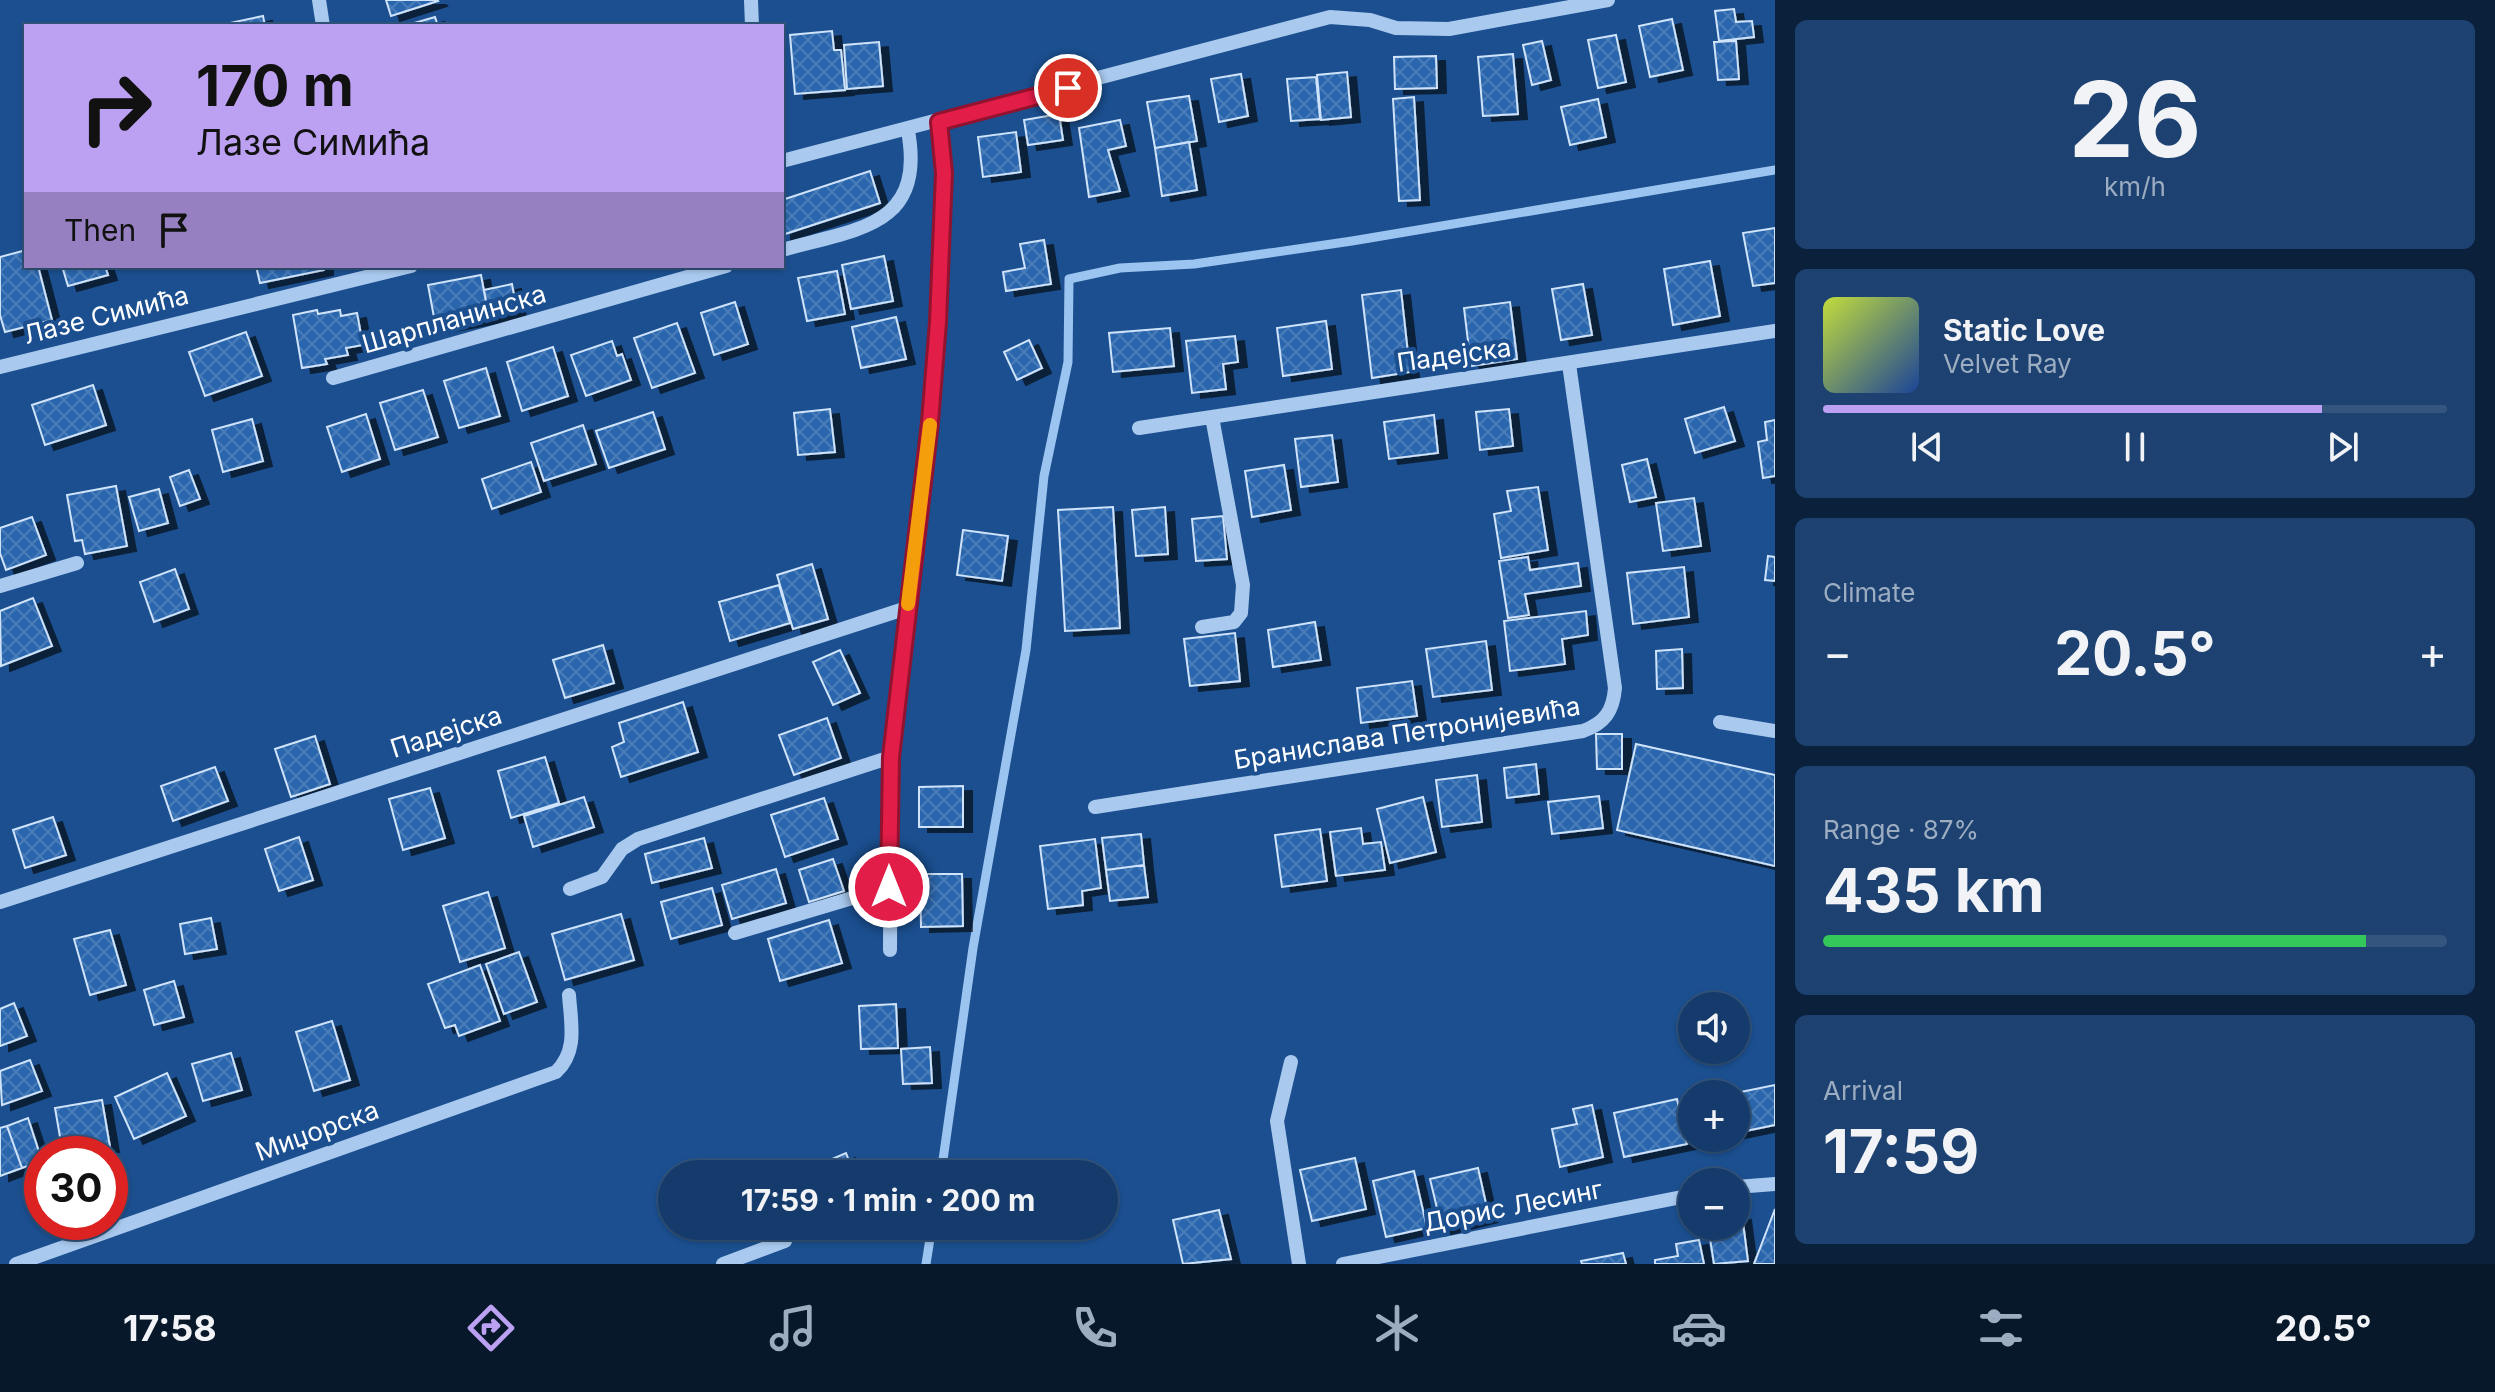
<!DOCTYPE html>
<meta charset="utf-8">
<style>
:root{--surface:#143b6b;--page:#1d4271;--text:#f1f3f6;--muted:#9dadc1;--line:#33557e;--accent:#bca0f2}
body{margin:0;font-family:Inter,sans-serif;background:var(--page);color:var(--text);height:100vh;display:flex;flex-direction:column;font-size:30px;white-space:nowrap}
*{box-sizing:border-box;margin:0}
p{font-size:26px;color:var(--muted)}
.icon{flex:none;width:44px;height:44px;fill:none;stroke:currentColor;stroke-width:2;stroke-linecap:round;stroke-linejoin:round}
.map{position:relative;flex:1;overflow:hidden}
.sheet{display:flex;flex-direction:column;gap:20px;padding:20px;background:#0b203b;width:720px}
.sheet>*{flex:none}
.banner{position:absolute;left:24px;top:24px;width:760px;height:244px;border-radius:0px;box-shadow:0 2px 6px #0004,0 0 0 2px var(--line);background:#bca0f2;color:#111;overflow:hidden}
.tools{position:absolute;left:1678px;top:992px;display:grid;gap:16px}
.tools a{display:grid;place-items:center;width:72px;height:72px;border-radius:50%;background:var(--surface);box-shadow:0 2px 6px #0004,0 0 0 2px var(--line);font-size:40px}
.speed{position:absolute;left:24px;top:1136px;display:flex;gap:16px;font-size:40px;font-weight:700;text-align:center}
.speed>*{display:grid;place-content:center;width:104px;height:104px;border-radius:50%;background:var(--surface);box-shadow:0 2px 6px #0004,0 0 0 2px var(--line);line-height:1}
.speed .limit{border:12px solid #d22;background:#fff;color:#111}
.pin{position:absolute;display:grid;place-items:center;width:68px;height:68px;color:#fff;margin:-34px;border:4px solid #fff;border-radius:50%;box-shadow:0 2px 8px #0007}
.me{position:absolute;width:88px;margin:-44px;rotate:0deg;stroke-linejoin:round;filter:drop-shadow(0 0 6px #0008)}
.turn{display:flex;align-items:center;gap:28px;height:168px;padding:0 40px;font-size:36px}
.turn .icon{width:104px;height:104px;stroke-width:2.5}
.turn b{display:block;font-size:56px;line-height:68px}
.then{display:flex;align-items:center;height:76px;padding:0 40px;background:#0003;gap:16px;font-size:30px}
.big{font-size:60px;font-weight:700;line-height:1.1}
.sheet .tile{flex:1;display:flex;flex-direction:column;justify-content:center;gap:12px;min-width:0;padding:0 28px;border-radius:12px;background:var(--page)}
.sheet .dial{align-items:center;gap:0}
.dial b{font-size:104px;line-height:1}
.song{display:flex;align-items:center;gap:24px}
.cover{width:96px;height:96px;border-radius:12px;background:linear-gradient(135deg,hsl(70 70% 55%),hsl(220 70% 35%))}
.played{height:8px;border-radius:4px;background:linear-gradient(90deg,var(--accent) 80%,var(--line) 80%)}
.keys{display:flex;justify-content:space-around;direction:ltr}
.heat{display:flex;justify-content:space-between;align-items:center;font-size:44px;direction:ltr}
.charge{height:12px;border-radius:6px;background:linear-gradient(90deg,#34c759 87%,var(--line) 0)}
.trip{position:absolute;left:658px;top:1160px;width:460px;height:80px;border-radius:40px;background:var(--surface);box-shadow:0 2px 6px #0004,0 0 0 2px var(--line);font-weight:700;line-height:80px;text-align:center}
.tabs{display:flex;height:128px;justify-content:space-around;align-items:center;background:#08182b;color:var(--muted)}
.tabs .icon{width:56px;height:56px}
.tabs .on{color:var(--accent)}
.tabs b{font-size:36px;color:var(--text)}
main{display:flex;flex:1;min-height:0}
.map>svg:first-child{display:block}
</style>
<main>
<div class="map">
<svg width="1775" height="1264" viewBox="0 0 1775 1264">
<defs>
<pattern id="building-cross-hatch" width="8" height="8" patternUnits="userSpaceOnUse" patternTransform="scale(2)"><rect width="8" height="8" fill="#2a66ad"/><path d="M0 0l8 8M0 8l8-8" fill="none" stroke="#4a7db9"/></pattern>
<filter id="shadow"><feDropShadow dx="9" dy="5" stdDeviation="0" flood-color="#0009"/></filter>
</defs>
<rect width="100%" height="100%" fill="#1b4f8f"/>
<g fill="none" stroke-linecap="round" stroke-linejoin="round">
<!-- stream -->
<path stroke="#9cc4f0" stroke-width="9" d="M941,1174L973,948L1026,650L1044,476L1068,362L1069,279L1120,268L1194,264L1352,241L1775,170
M926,1264L932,1226"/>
</g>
<!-- building -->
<path fill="url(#building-cross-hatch)" stroke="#cfe3fa" stroke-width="2" filter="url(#shadow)" d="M386,0H437L438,1L391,16Z
M1734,9L1736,22L1752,21L1754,37L1719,41L1715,11Z
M263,16L265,26H216Z
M435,17L438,26H404Z
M1672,19L1683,70L1650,77L1639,26Z
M832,31L834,50H841L845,90L795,94L790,35Z
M1616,35L1626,82L1598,88L1588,40Z
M1542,41L1551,80L1532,85L1523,45Z
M1736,41L1739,79L1718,80L1714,42Z
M879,42L883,86L847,89L844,45Z
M1513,54L1518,114L1483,116L1478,57Z
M1436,56L1437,88L1395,89L1394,57Z
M1347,72L1351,117L1321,120L1317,75Z
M1241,74L1248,116L1219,122L1211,79Z
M1316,77L1320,119L1291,121L1287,79Z
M1189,96L1197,141L1155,148L1147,102Z
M1414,97L1420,200L1399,201L1393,99Z
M1598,99L1606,137L1570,145L1561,107Z
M1059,114L1063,140L1028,145L1024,120Z
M1120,120L1126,146L1108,150L1120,191L1089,197L1079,128Z
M1016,132L1021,172L983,177L978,137Z
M1189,142L1197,190L1162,196L1155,148Z
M870,171L880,203L782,235V200Z
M1775,228V283L1753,286L1743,233Z
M1044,240L1051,284L1006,291L1003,272L1025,268L1020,244Z
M26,250V266H38L52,320L5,332L0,315V257Z
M884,256L893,301L851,309L842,265Z
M1710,261L1720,316L1673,325L1664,269Z
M62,266H105L108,275L68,286Z
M256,266H324V270L260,283Z
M837,271L845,314L807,321L798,278Z
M481,275L489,318L436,328L428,285Z
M512,284L517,312L489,318L484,290Z
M1583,284L1592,335L1561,340L1552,289Z
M1401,290L1410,372L1372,378L1362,295Z
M735,302L748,344L714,355L701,313Z
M1510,302L1517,359L1471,366L1464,308Z
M317,310L318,314L340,310L341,316L357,313L363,345L346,348L348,355L325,359L327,364L302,368L293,315Z
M896,317L906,359L861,368L852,327Z
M1326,321L1332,369L1283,376L1277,328Z
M677,323L695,373L652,388L634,338Z
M1170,328L1174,366L1113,372L1109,333Z
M246,332L262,376L205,396L189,352Z
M1235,336L1238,362L1223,364L1226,389L1192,393L1186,341Z
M1029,340L1042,368L1017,380L1004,352Z
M612,341L617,356L622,354L631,380L586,396L571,355Z
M553,347L568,396L522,411L507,362Z
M486,368L500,416L459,428L444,381Z
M93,385L106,425L45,445L32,405Z
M423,390L438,437L395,450L380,403Z
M1724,407L1735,441L1695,453L1685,419Z
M830,409L835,452L798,455L794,413Z
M1509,409L1513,446L1480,450L1476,412Z
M653,412L665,449L609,468L596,431Z
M366,414L380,459L342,472L327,427Z
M1434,415L1438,453L1389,459L1384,422Z
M252,419L263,461L223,472L212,430Z
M1775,420V476L1763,478L1758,442L1767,440L1765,422Z
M583,425L596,464L544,481L531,443Z
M1332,435L1338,482L1301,487L1295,439Z
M1647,459L1656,497L1630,502L1622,465Z
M531,462L541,492L492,509L482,479Z
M1284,465L1291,510L1252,517L1245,471Z
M189,470L200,499L180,506L170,477Z
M116,486L127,546L85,554L82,540L75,541L67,495Z
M1538,487L1548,550L1501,558L1494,514L1511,511L1507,491Z
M159,489L168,523L139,531L129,497Z
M1694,498L1701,546L1663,551L1656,503Z
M1113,507L1120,628L1065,631L1058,510Z
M1165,507L1168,554L1136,556L1132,510Z
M1223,516L1227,559L1196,561L1192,519Z
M32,517L46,555L6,570L0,553V528Z
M963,530L1008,536L1002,581L957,575Z
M1768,556L1775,557V581L1765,580Z
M1528,557L1530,570L1578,563L1581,586L1525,594L1529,615L1508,618L1499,561Z
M812,564L828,619L793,629L777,575Z
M1684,567L1689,617L1633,624L1627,573Z
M175,569L189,609L154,622L140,582Z
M779,585L790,623L730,641L719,602Z
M33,598L52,646L1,666L0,611Z
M1586,611L1588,635L1562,639L1565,664L1510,671L1504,621Z
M1315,622L1321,660L1273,667L1268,630Z
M1235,633L1240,681L1190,686L1184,639Z
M1486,641L1492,690L1433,697L1426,649Z
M603,645L614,683L565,698L553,660Z
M1682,649L1683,688L1657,689L1656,651Z
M840,650L860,693L833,705L813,662Z
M1412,681L1417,716L1361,723L1357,688Z
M683,702L698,752L621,777L612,747L624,742L619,723Z
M827,718L841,758L794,775L779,735Z
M1596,734H1622V769H1597Z
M315,736L330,784L291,797L275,749Z
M1636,744L1775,775V866L1617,830Z
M545,757L559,803L511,818L498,771Z
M1536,764L1539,794L1507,798L1504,768Z
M215,767L228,801L173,821L161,786Z
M1477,775L1482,822L1442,827L1436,780Z
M963,786V827H919V787Z
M430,788L445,838L403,850L389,799Z
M1599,796L1603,828L1552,834L1548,802Z
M584,797L594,827L533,847L524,816Z
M1423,797L1436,852L1390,863L1377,809Z
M824,798L838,839L785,857L771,815Z
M53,817L66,855L25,868L13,830Z
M1361,828L1363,844L1381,842L1385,870L1336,876L1330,832Z
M1320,829L1327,881L1282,887L1275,835Z
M1141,834L1144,865L1106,870L1102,838Z
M299,837L313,880L279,891L265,849Z
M704,838L712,868L652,883L645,854Z
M1095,839L1101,888L1082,891L1083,905L1048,909L1040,846Z
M833,859L844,891L809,902L799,870Z
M1144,865L1148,897L1110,901L1106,870Z
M776,869L786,903L732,919L722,885Z
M920,874H962L963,926L921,927Z
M712,888L722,925L671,939L661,902Z
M488,892L505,948L460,962L443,906Z
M621,914L634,960L565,980L552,934Z
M211,918L217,949L185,954L180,924Z
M829,920L842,963L780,981L768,939Z
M110,930L126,985L90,995L74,939Z
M519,952L537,1002L504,1014L486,964Z
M480,965L500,1021L459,1036L455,1025L445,1028L428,984Z
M174,981L184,1017L154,1025L144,990Z
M14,1003L27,1036L0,1046V1009Z
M896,1004L898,1048L861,1049L859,1006Z
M332,1021L350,1080L314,1091L296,1032Z
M930,1047L932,1083L903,1084L901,1049Z
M231,1053L242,1090L203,1101L192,1064Z
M30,1060L42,1091L2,1105L0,1071Z
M167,1073L186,1116L134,1139L115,1097Z
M1775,1085V1125L1736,1133V1094H1731Z
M1677,1099L1687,1144L1624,1157L1614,1113Z
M102,1100L110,1147L63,1154L55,1108Z
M1592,1105L1603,1157L1560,1167L1552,1129L1577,1124L1573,1109Z
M28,1118L42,1161L22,1168L7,1126Z
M7,1126L22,1168L0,1176V1128Z
M846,1153L854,1174H800L799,1173Z
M1355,1158L1366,1209L1312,1221L1300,1170Z
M1478,1168L1489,1217L1442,1229L1430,1179Z
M1414,1171L1427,1228L1386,1237L1373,1181Z
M1775,1209V1264H1754Z
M1219,1210L1231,1259L1183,1264L1173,1220Z
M1742,1215L1748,1261L1714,1264L1708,1226H1736V1216Z
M1699,1240L1704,1264H1655V1260L1678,1256L1676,1244Z
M1623,1253L1626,1264H1582L1581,1261Z"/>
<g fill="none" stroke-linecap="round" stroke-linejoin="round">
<!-- minor -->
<path stroke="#a9c9ee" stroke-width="14" d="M319,0L323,26
M751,0L752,26
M782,161L1330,17L1370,20L1396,28L1449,29L1608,0
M782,250C855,229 926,228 908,131
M0,367L411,266
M333,378L726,266
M1139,428L1775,331
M0,586L77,563
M1202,627L1234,622L1241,613L1243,585L1212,417
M1720,722L1775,731
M1095,807L1583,731C1605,723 1613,711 1615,688L1569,364
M570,889L602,877L622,849L638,839L891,757
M0,902L907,608
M735,933L889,887
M890,950L891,757L930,422L938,322L944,173L939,122
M1291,1062L1277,1121L1299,1264
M1736,1187L1775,1184
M16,1264L556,1072C578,1051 571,1024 569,995
M723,1264L785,1241
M1343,1264L1692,1195"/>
</g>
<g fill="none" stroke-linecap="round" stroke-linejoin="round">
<!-- route casing -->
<g stroke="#92132f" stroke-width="20">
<path id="route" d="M889,887L891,757L930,422L938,322L944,173L939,122L1068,88"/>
</g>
<!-- route -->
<use href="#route" stroke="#e11d48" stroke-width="14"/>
<!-- slow -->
<path stroke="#f59e0b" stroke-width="14" d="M908,604L930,425"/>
</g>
<g text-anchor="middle" stroke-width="8" stroke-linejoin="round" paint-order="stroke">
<!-- street labels -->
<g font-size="26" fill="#fff" stroke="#1b4f8f">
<text transform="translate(106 315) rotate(-14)" y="9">Лазе Симића</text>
<text transform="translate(454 319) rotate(-16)" y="9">Шарпланинска</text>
<text transform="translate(1454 355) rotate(-8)" y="9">Падејска</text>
<text transform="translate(446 732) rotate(-18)" y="9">Падејска</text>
<text transform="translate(1407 733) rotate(-9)" y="9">Бранислава Петронијевића</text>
<text transform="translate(317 1131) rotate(-20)" y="9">Миџорска</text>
<text transform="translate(1513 1206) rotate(-11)" y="9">Дорис Лесинг</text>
</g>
</g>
</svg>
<div class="tools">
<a><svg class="icon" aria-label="sound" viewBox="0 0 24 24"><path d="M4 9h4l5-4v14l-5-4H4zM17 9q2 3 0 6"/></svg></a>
<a>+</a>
<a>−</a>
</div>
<div class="speed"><div class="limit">30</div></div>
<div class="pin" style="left:1068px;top:88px;background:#d93025"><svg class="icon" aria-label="arrive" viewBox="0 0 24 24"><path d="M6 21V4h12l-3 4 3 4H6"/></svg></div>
<svg class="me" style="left:889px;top:887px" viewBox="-20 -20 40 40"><circle r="17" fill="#e11d48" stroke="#fff" stroke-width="3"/><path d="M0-11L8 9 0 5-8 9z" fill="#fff"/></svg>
<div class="trip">17:59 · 1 min · 200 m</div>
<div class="banner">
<div class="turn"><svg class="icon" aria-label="right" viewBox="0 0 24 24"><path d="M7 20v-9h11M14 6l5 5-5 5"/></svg><div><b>170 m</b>Лазе Симића</div></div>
<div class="then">Then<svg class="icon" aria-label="arrive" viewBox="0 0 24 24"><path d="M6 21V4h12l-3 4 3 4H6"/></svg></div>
</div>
</div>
<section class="sheet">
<div class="tile dial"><b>26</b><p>km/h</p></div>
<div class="tile">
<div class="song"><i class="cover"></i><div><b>Static Love</b><p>Velvet Ray</p></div></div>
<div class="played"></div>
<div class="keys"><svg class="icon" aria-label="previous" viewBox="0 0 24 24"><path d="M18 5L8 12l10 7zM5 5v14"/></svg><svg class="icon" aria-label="pause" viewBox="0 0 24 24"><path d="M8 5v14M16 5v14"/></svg><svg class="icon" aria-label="next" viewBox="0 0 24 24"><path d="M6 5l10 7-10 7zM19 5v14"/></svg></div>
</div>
<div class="tile"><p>Climate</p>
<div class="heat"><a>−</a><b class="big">20.5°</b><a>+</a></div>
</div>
<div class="tile"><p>Range · 87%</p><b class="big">435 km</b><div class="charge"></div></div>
<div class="tile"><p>Arrival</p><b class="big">17:59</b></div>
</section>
</main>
<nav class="tabs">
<b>17:58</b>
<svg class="icon on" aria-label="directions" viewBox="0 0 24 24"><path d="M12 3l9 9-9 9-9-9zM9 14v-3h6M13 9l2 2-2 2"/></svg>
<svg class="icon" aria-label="music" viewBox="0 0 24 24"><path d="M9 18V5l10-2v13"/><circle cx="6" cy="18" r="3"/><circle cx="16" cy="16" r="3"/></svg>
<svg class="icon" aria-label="phone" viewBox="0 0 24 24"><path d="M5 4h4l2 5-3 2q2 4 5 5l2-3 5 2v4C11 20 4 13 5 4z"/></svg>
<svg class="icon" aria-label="climate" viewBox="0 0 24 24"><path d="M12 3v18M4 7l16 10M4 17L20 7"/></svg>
<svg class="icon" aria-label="car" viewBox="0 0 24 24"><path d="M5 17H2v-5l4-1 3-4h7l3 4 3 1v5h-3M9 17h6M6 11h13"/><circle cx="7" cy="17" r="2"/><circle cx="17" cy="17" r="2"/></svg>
<svg class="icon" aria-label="filters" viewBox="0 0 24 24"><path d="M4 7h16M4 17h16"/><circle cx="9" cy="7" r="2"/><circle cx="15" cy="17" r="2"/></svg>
<b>20.5°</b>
</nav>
